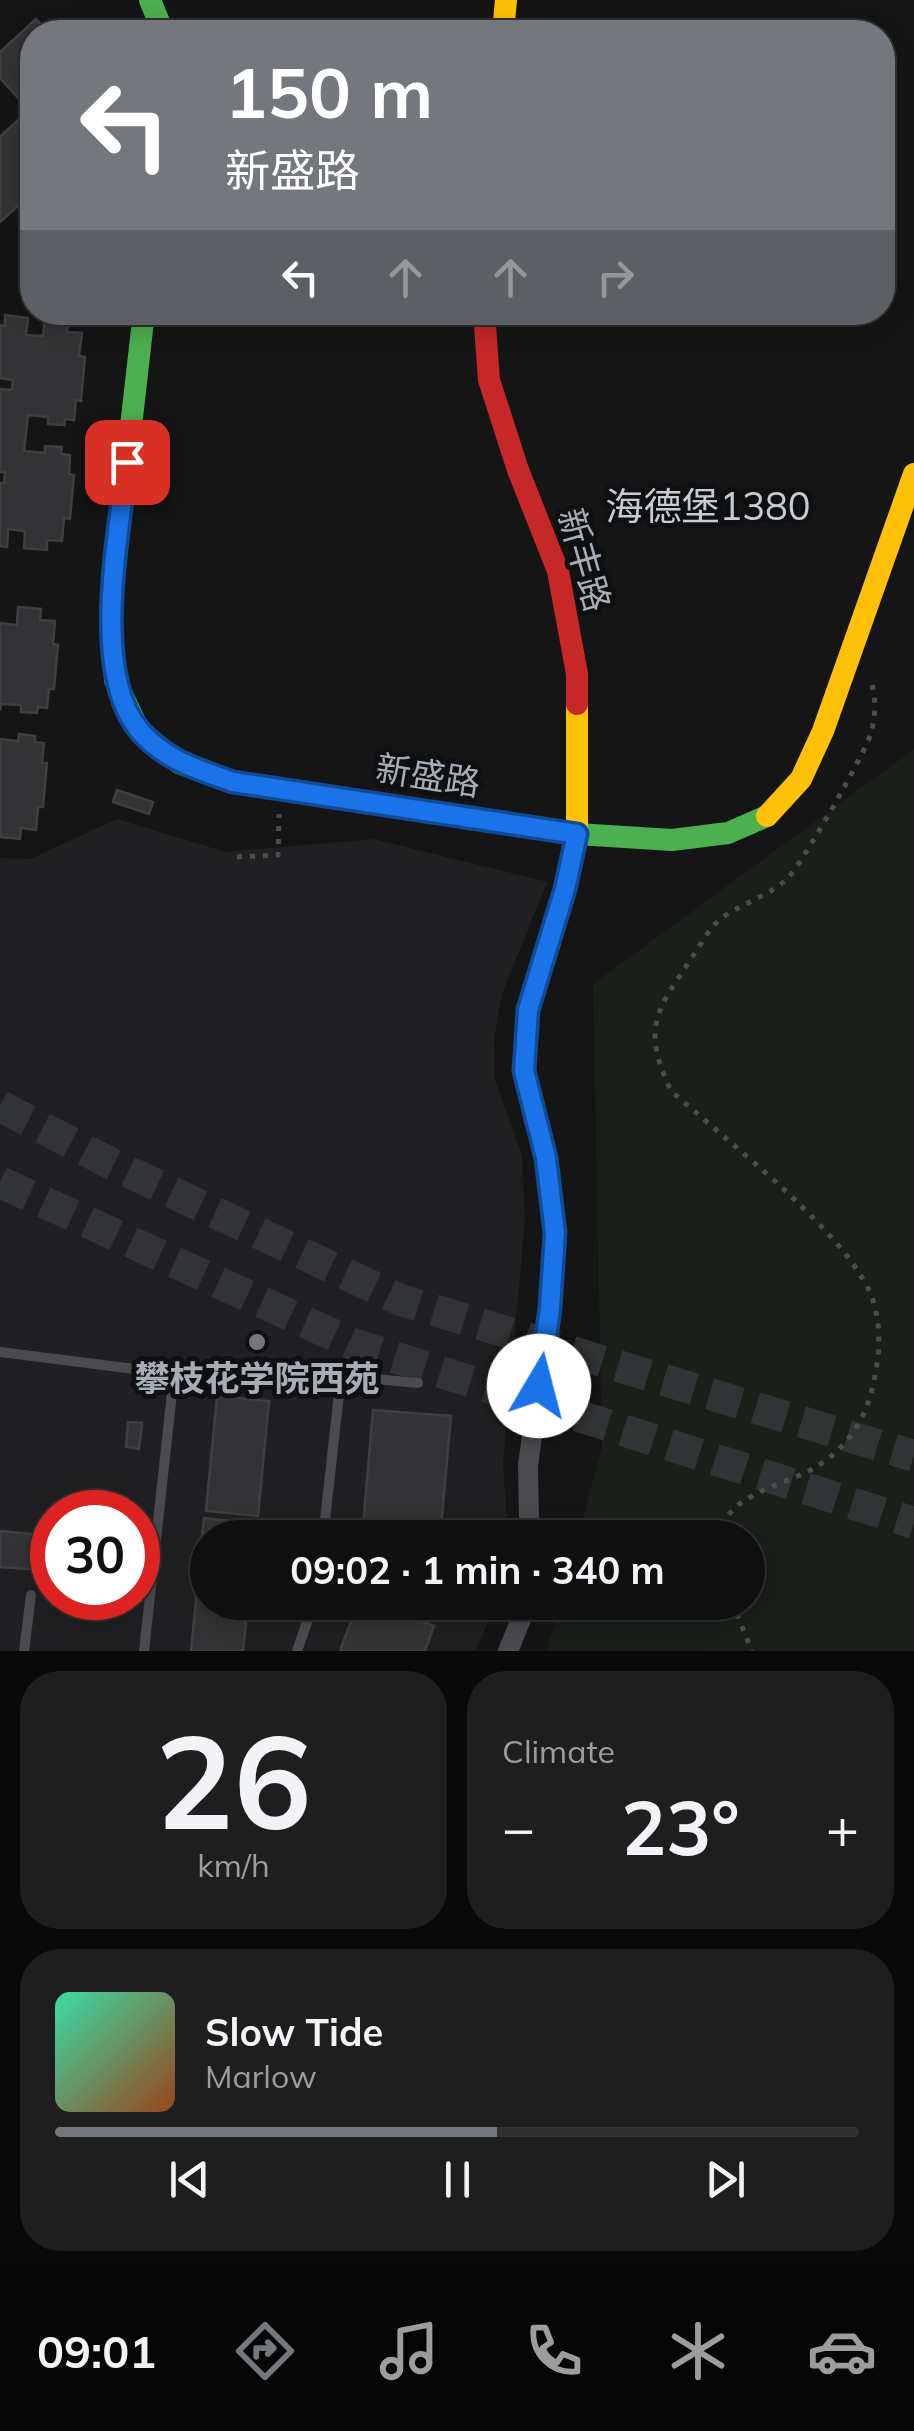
<!DOCTYPE html>
<meta charset="utf-8">
<style>
:root{--surface:#101010;--page:#1e1e1e;--text:#f1f3f6;--muted:#9c9d9f;--line:#303030;--accent:#74787d}
body{margin:0;font-family:Mulish,"Noto Sans SC",sans-serif;background:var(--page);color:var(--text);height:100vh;display:flex;flex-direction:column;font-size:38px;white-space:nowrap}
*{box-sizing:border-box;margin:0}
p{font-size:32px;color:var(--muted)}
.icon{flex:none;width:55px;height:55px;fill:none;stroke:currentColor;stroke-width:2;stroke-linecap:round;stroke-linejoin:round}
.map{position:relative;height:1651px;overflow:hidden}
.sheet{display:flex;flex-direction:column;gap:20px;padding:20px;background:#090909;flex:1}
.sheet>*{flex:none}
.guide{position:absolute;left:20px;top:20px;width:875px;height:305px;border-radius:40px;box-shadow:0 5px 25px #0003,0 0 0 2px var(--line);background:#74787d;color:#fff;overflow:hidden}
.speed{position:absolute;left:30px;top:1490px;display:flex;gap:20px;font-size:50px;font-weight:700;text-align:center}
.speed>*{display:grid;place-content:center;width:130px;height:130px;border-radius:50%;background:var(--surface);box-shadow:0 5px 25px #0003,0 0 0 2px var(--line);line-height:1}
.speed .limit{border:15px solid #d22;background:#fff;color:#111}
.pin{position:absolute;display:grid;place-items:center;width:85px;height:85px;color:#fff;margin:-42px;border-radius:20px;box-shadow:0 5px 15px #0006}
.me{position:absolute;width:110px;margin:-55px;rotate:8deg;stroke-linejoin:round;filter:drop-shadow(0 0 8px #0008)}
.turn{display:flex;align-items:center;gap:35px;height:210px;padding:0 40px;font-size:45px}
.turn .icon{width:130px;height:130px;stroke-width:2.5}
.turn b{display:block;font-size:70px;line-height:85px}
.lanes{display:flex;align-items:center;height:95px;padding:0 40px;background:#0003;justify-content:center;gap:50px;direction:ltr}
.lanes .off{opacity:.35}
.big{font-size:75px;font-weight:700;line-height:1.1}
.sheet .tile{flex:1;display:flex;flex-direction:column;justify-content:center;gap:15px;min-width:0;padding:0 35px;border-radius:40px;background:var(--page)}
.sheet .dial{align-items:center;gap:0}
.dial b{font-size:130px;line-height:1}
.song{display:flex;align-items:center;gap:30px}
.cover{width:120px;height:120px;border-radius:15px;background:linear-gradient(135deg,hsl(160 70% 55%),hsl(20 70% 35%))}
.played{height:10px;border-radius:5px;background:linear-gradient(90deg,var(--accent) 55%,var(--line) 55%)}
.keys{display:flex;justify-content:space-around;direction:ltr}
.heat{display:flex;justify-content:space-between;align-items:center;font-size:55px;direction:ltr}
.sheet .tiles{flex:1;display:grid;gap:20px;grid-template-columns:1fr 1fr}
.tile:last-child{grid-column:span 2}
.trip{position:absolute;left:190px;top:1520px;width:575px;height:100px;border-radius:50px;background:var(--surface);box-shadow:0 5px 25px #0003,0 0 0 2px var(--line);font-weight:700;line-height:100px;text-align:center}
.menu{display:flex;height:160px;justify-content:space-around;align-items:center;background:#060606;color:var(--muted)}
.menu .icon{width:70px;height:70px}
.menu .selected{color:var(--accent)}
.menu b{font-size:45px;color:var(--text)}
.map>svg:first-child{display:block}
</style>
<div class="map">
<svg width="914" height="1651" viewBox="0 0 914 1651">
<rect width="100%" height="100%" fill="#151515"/>
<!-- built -->
<path fill="#202022" fill-rule="evenodd" d="M117,819L226,852L373,839L547,882L502,994L494,1038L495,1080L522,1156L525,1221L503,1463L508,1537L208,1538V1602L497,1603L475,1651H0V858L30,859ZM52,1512H138V1598H52Z"/>
<!-- green -->
<path fill="#1a1f1a" d="M914,749V1651H547L560,1603L748,1602V1538L578,1537L602,1448L593,984Z"/>
<!-- building -->
<path fill="#333335" stroke="#3e3f41" stroke-width="2.5" d="M36,19L48,32H32V193L0,222V137L29,110L0,78V52Z
M5,315L28,318L26,335L43,336L45,319L68,321L67,332L82,333L79,356L85,357L81,401L76,400L74,420L65,419L64,425L48,424V417L28,415L24,451L45,453V446L62,447L61,454L70,455L69,474L74,475L70,519L64,518L62,541L47,540V550L24,548L25,531L8,529L7,547L0,546V483H4L5,472H0V389L12,390L13,380L0,378V325L5,326Z
M18,607L41,609L40,620L55,621L53,644L58,645L54,689H49L47,708L38,707L37,713L21,712V705L1,704L0,711V623L17,625Z
M19,734L35,736V742L44,743L42,763H47L43,807H38L36,830L21,828L20,839L0,837V739L18,741Z
M117,790L153,802L149,814L113,802Z
M217,1396L269,1401L258,1516L206,1511Z
M373,1410L451,1416L440,1538H362Z
M128,1422L142,1423L139,1449L126,1447Z
M204,1518L256,1524L255,1538H208V1602H248L243,1651H191Z
M0,1531L52,1536V1571L0,1567Z
M358,1602H370L434,1626L425,1651H340Z"/>
<g fill="none" stroke-linecap="round" stroke-linejoin="round">
<!-- primary-tunnel -->
<path stroke="#323335" stroke-width="32" stroke-dasharray="32 16" stroke-linecap="butt" d="M0,1106L112,1164L401,1300L914,1456
M0,1182L353,1344L914,1523"/>
<!-- path -->
<path stroke="#4b4d4f" stroke-width="5" stroke-dasharray="5 8" stroke-linecap="butt" d="M237,857L278,855L279,814
M718,1538C727,1491 786,1487 819,1465C848,1446 865,1420 873,1386C879,1358 882,1332 874,1304C857,1240 723,1138 671,1091C642,1029 655,1012 691,959C700,946 710,926 723,917C744,902 768,897 788,878C801,865 866,752 871,733C876,715 876,698 871,681
M732,1602L752,1651"/>
<!-- lane -->
<path stroke="#4a4b4e" stroke-width="10" d="M0,1352L174,1374L210,1364L418,1383
M323,1538L341,1376
M24,1651L31,1595
M144,1651L174,1374
M297,1651L314,1602"/>
<!-- street -->
<path stroke="#4a4b4e" stroke-width="20" d="M533,1538L529,1519L528,1465L550,1307L555,1233L546,1159L524,1071L528,1009L565,889L577,834
M508,1651L528,1602"/>
<!-- fast -->
<path stroke="#4caf50" stroke-width="22" d="M150,0L163,32
M144,312L110,611L115,680L139,730L179,763L233,782L577,834L672,840L728,833L767,816"/>
<!-- slow -->
<path stroke="#ffc107" stroke-width="22" d="M503,32L506,0
M577,704V834
M767,816L801,779L823,731L914,474"/>
<!-- jam -->
<path stroke="#c62828" stroke-width="22" d="M484,312L489,380L518,470L558,571L577,674V704"/>
</g>
<g fill="none" stroke-linecap="round" stroke-linejoin="round">
<!-- route casing -->
<g stroke="#114b97" stroke-width="25">
<path id="route" d="M127,462C119,534 90,673 140,731C165,760 199,770 233,782L577,834L565,889L528,1010L524,1071L546,1158L555,1233L550,1308L539,1386"/>
</g>
<!-- route -->
<use href="#route" stroke="#1a73e8" stroke-width="18"/>
</g>
<!-- markers -->
<circle fill="#74787d" stroke="#0f1011" stroke-width="4" cx="257" cy="1342" r="10"/>
<g text-anchor="middle" stroke-width="10" stroke-linejoin="round" paint-order="stroke">
<!-- street labels -->
<g font-size="35" fill="#a7adb5" stroke="#0f1011">
<text transform="translate(584 560) rotate(74)" y="12">新丰路</text>
<text transform="translate(428 776) rotate(9)" y="12">新盛路</text>
</g>
<!-- poi labels -->
<g font-size="35" font-weight="bold" fill="#a7adb5" stroke="#0f1011">
<text x="257" y="1391">攀枝花学院西苑</text>
</g>
<!-- neighbourhood labels -->
<g font-size="38" fill="#c8ccd2" stroke="#0f1011">
<text x="708" y="520">海德堡1380</text>
</g>
</g>
</svg>
<div class="speed"><div class="limit">30</div></div>
<div class="pin" style="left:127px;top:462px;background:#d93025"><svg class="icon" aria-label="arrive" viewBox="0 0 24 24"><path d="M6 21V4h12l-3 4 3 4H6"/></svg></div>
<svg class="me" style="left:539px;top:1386px" viewBox="-20 -20 40 40"><circle r="19" fill="#fff"/><path d="M0-13L10 11 0 6-10 11z" fill="#1a73e8"/></svg>
<div class="trip">09:02 · 1 min · 340 m</div>
<div class="guide">
<div class="turn"><svg class="icon" aria-label="left" viewBox="0 0 24 24"><path d="M17 20v-9H6M10 6l-5 5 5 5"/></svg><div><b>150 m</b>新盛路</div></div>
<div class="lanes"><svg class="icon" aria-label="left" viewBox="0 0 24 24"><path d="M17 20v-9H6M10 6l-5 5 5 5"/></svg><svg class="icon off" aria-label="ahead" viewBox="0 0 24 24"><path d="M12 20V5M6 11l6-6 6 6"/></svg><svg class="icon off" aria-label="ahead" viewBox="0 0 24 24"><path d="M12 20V5M6 11l6-6 6 6"/></svg><svg class="icon off" aria-label="right" viewBox="0 0 24 24"><path d="M7 20v-9h11M14 6l5 5-5 5"/></svg></div>
</div>
</div>
<section class="sheet">
<div class="tiles">
<div class="tile dial"><b>26</b><p>km/h</p></div>
<div class="tile"><p>Climate</p>
<div class="heat"><a>−</a><b class="big">23°</b><a>+</a></div>
</div>
<div class="tile">
<div class="song"><i class="cover"></i><div><b>Slow Tide</b><p>Marlow</p></div></div>
<div class="played"></div>
<div class="keys"><svg class="icon" aria-label="previous" viewBox="0 0 24 24"><path d="M18 5L8 12l10 7zM5 5v14"/></svg><svg class="icon" aria-label="pause" viewBox="0 0 24 24"><path d="M8 5v14M16 5v14"/></svg><svg class="icon" aria-label="next" viewBox="0 0 24 24"><path d="M6 5l10 7-10 7zM19 5v14"/></svg></div>
</div>
</div>
</section>
<nav class="menu">
<b>09:01</b>
<svg class="icon selected" aria-label="directions" viewBox="0 0 24 24"><path d="M12 3l9 9-9 9-9-9zM9 14v-3h6M13 9l2 2-2 2"/></svg>
<svg class="icon" aria-label="music" viewBox="0 0 24 24"><path d="M9 18V5l10-2v13"/><circle cx="6" cy="18" r="3"/><circle cx="16" cy="16" r="3"/></svg>
<svg class="icon" aria-label="phone" viewBox="0 0 24 24"><path d="M5 4h4l2 5-3 2q2 4 5 5l2-3 5 2v4C11 20 4 13 5 4z"/></svg>
<svg class="icon" aria-label="climate" viewBox="0 0 24 24"><path d="M12 3v18M4 7l16 10M4 17L20 7"/></svg>
<svg class="icon" aria-label="car" viewBox="0 0 24 24"><path d="M5 17H2v-5l4-1 3-4h7l3 4 3 1v5h-3M9 17h6M6 11h13"/><circle cx="7" cy="17" r="2"/><circle cx="17" cy="17" r="2"/></svg>
</nav>
